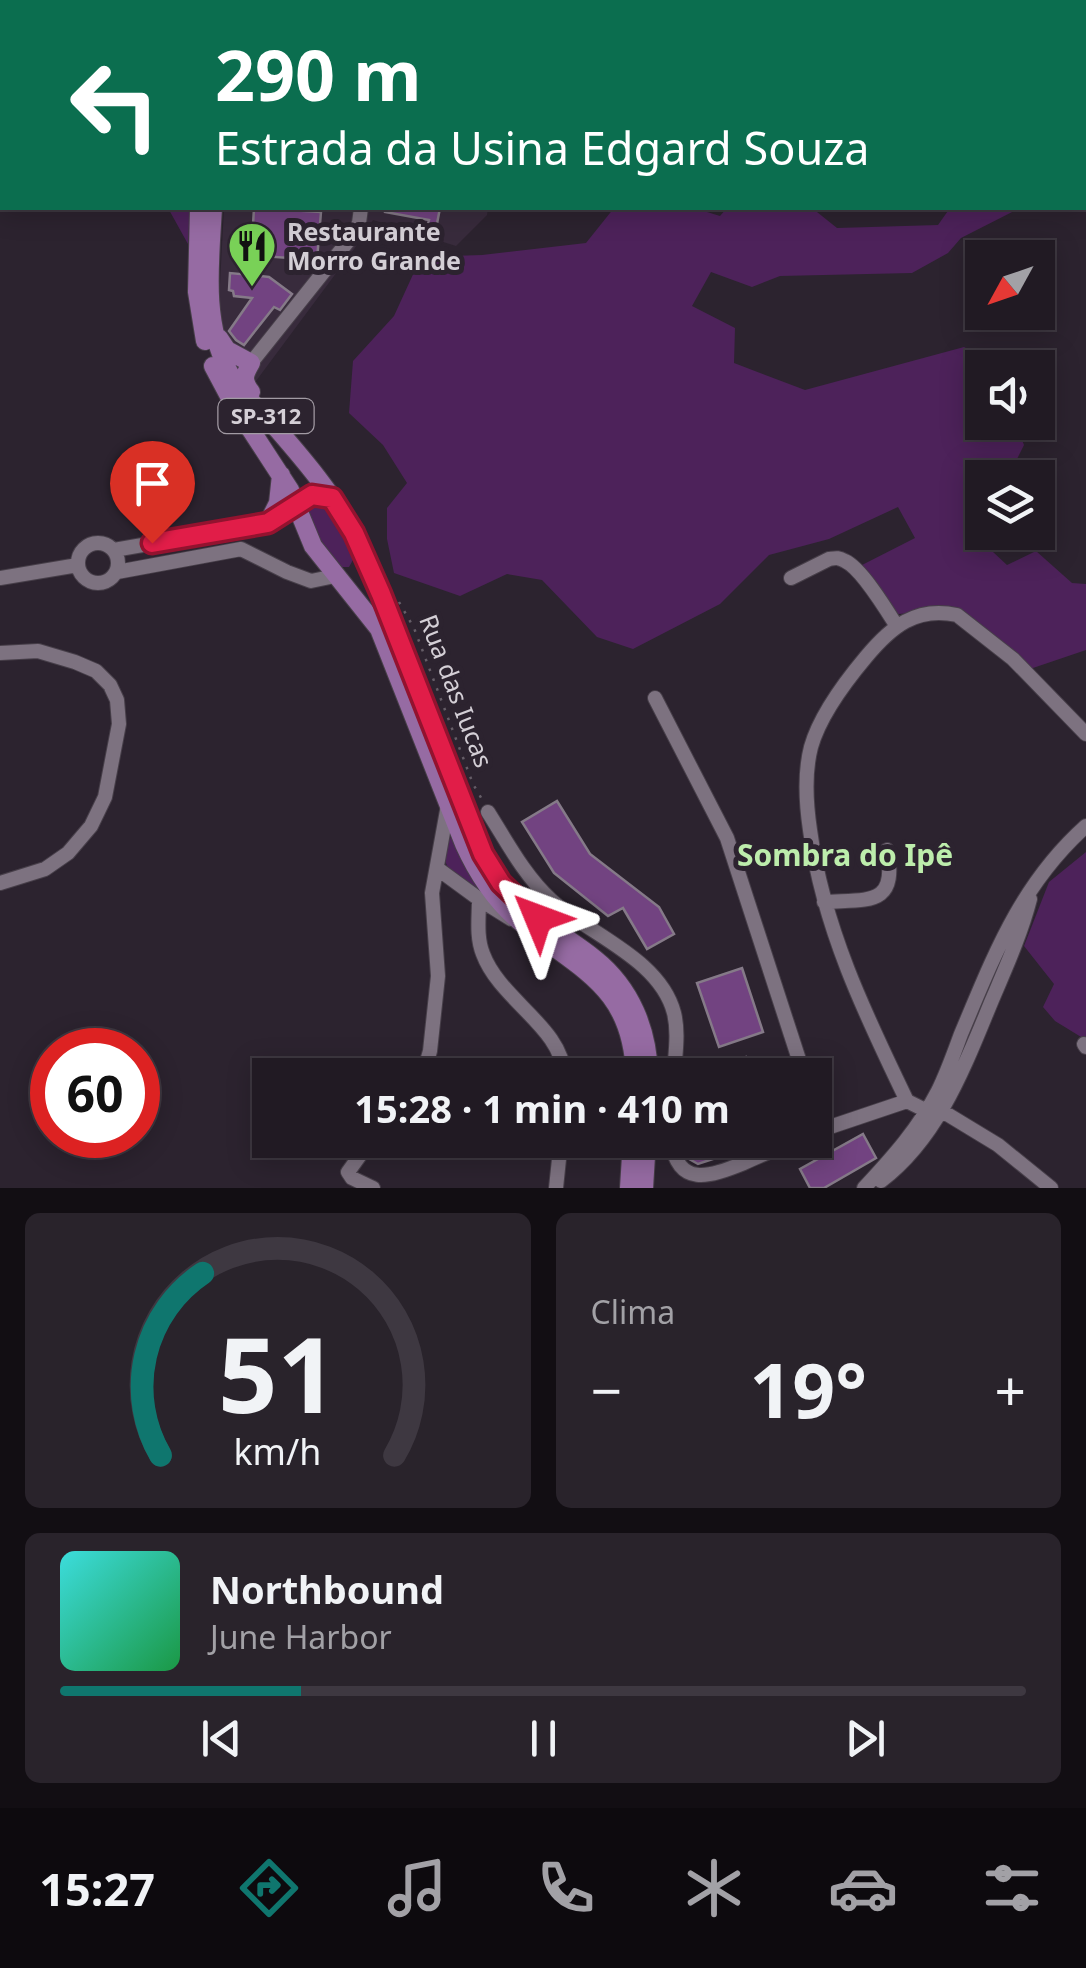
<!DOCTYPE html>
<html lang="pt">
<meta charset="utf-8">
<style>
:root{--surface:#211a23;--page:#29232b;--text:#f1f3f6;--muted:#a2a1a6;--line:#3e3841;--accent:#0f766e}
body{margin:0;font-family:"Noto Sans",sans-serif;background:var(--page);color:var(--text);height:100vh;display:flex;flex-direction:column;font-size:38px;white-space:nowrap}
*{box-sizing:border-box;margin:0}
p{font-size:32px;color:var(--muted)}
.icon{flex:none;width:55px;height:55px;fill:none;stroke:currentColor;stroke-width:2;stroke-linecap:round;stroke-linejoin:round}
.map{position:relative;height:1188px;overflow:hidden}
.side{display:flex;flex-direction:column;gap:25px;padding:25px;background:#120e13;flex:1}
.side>*{flex:none}
.hud{position:absolute;left:0px;top:0px;width:1088px;height:210px;box-shadow:0 5px 25px #0003,0 0 0 2px var(--line);background:#0b6e4f;color:#fff;overflow:hidden}
.needle{width:65px;rotate:230deg}
.fabs{position:absolute;left:965px;top:240px;display:grid;gap:20px}
.fabs a{display:grid;place-items:center;width:90px;height:90px;border-radius:0px;background:var(--surface);box-shadow:0 5px 25px #0003,0 0 0 2px var(--line);font-size:50px}
.speed{position:absolute;left:30px;top:1028px;display:flex;gap:20px;font-size:50px;font-weight:700;text-align:center}
.speed>*{display:grid;place-content:center;width:130px;height:130px;border-radius:50%;background:var(--surface);box-shadow:0 5px 25px #0003,0 0 0 2px var(--line);line-height:1}
.speed .limit{border:15px solid #d22;background:#fff;color:#111}
.pin{position:absolute;display:grid;place-items:center;width:85px;height:85px;color:#fff;margin:-102px -42px;border-radius:50% 50% 50% 0;rotate:-45deg;box-shadow:0 0 10px #0007}
.pin .icon{rotate:45deg}
.me{position:absolute;width:110px;margin:-55px;rotate:314deg;stroke-linejoin:round;filter:drop-shadow(0 0 8px #0008)}
.turn{display:flex;align-items:center;gap:35px;height:210px;padding:0 50px;font-size:45px}
.turn .icon{width:130px;height:130px;stroke-width:2.5}
.turn b{display:block;font-size:70px;line-height:85px}
.big{font-size:75px;font-weight:700;line-height:1.1}
.side .widget{flex:1;display:flex;flex-direction:column;justify-content:center;gap:15px;min-width:0;padding:0 35px;border-radius:15px;background:var(--page)}
.side .dial{align-items:center;gap:0}
.dial svg{height:260px;overflow:visible;fill:none;stroke:var(--line);stroke-width:7;stroke-linecap:round;text-anchor:middle}
.dial text{fill:var(--text);stroke:none}
.song{display:flex;align-items:center;gap:30px}
.cover{width:120px;height:120px;border-radius:15px;background:linear-gradient(135deg,hsl(180 70% 55%),hsl(140 70% 35%))}
.played{height:10px;border-radius:5px;background:linear-gradient(90deg,var(--accent) 25%,var(--line) 25%)}
.keys{display:flex;justify-content:space-around;direction:ltr}
.heat{display:flex;justify-content:space-between;align-items:center;font-size:55px;direction:ltr}
.side .tiles{flex:1;display:grid;gap:25px;grid-template-columns:1fr 1fr}
.widget:last-child{grid-column:span 2}
.trip{position:absolute;left:252px;top:1058px;width:580px;height:100px;border-radius:0px;background:var(--surface);box-shadow:0 5px 25px #0003,0 0 0 2px var(--line);font-weight:700;line-height:100px;text-align:center}
.tab-bar{display:flex;height:160px;justify-content:space-around;align-items:center;background:#0d0a0e;color:var(--muted)}
.tab-bar .icon{width:70px;height:70px}
.tab-bar .on{color:var(--accent)}
.tab-bar b{font-size:45px;color:var(--text)}
.map>svg:first-child{display:block}
</style>
<div class="map">
<svg width="1086" height="1188" viewBox="0 0 1086 1188">
<rect width="100%" height="100%" fill="#2c232f"/>
<!-- built -->
<path fill="#382b3c" d="M236,0H483L484,2H236Z
M224,208H488L487,215L456,246L373,220L357,245L253,385L218,322Z"/>
<!-- green -->
<path fill="#4d225a" d="M168,208H190L188,244Z
M614,208H694L720,216L727,208H812L837,228L938,225L950,208H1020L961,238L948,253L912,273L780,276L752,287L711,272L692,306L735,328L734,363L805,390L964,347L991,362L993,367L982,368V422L1015,423L1024,445L1008,477L982,478V532L979,539L1007,565L1036,551L1072,583L1086,584V650L1030,669L955,610L898,614L862,565L915,538L898,507L829,539L769,555L720,604L633,649L597,637L542,580L507,574L460,596L394,573L387,539V508L407,483L383,445L349,413L353,361L394,316L421,257L482,255L586,243Z
M316,503L327,505L348,540L354,558L349,567H339C324,552 314,532 309,511Z
M453,837L496,909L448,868L444,858L449,838Z
M1086,852V1040L1055,1021L1043,1007L1054,984L1024,946L1049,882Z"/>
<!-- building -->
<path fill="#724381" stroke="#857a88" stroke-width="2.5" d="M254,208L321,212L317,260L262,256L260,276L269,277L292,294L280,310L274,307L244,345L236,340L229,331L252,298L234,296L233,291L229,290L230,273L250,275Z
M385,208H440L436,229L427,227L429,220L385,212Z
M557,801L590,854L659,907L674,934L647,949L623,908L608,916L554,873L522,822Z
M742,968L763,1032L719,1047L697,983Z
M746,1057L752,1075H685V1071L713,1061L718,1064Z
M863,1134L876,1158L824,1188H810L800,1169Z
M682,1140H755V1142L720,1153L722,1156L698,1164L689,1159Z"/>
<g fill="none" stroke-linecap="round" stroke-linejoin="round">
<!-- minor casing -->
<g stroke="#473f49" stroke-width="16">
<path id="minor" d="M369,0V2
M856,0L857,2
M972,2L974,0
M1085,127L1086,128
M251,363L353,235L359,223L361,208
M78 563a20 20 0 1 1 40 0a20 20 0 1 1-40 0Z
M114,550L268,523L297,504
M117,572L241,549L287,572L311,581L335,576
M0,578L78,565
M791,578L829,559C836,558 838,557 845,561C861,568 886,609 896,625
M0,653L38,651L75,662L96,671L110,685L117,700L119,724L105,797L91,826L68,853L45,869L0,883
M655,698L727,838L804,1075
M488,812C507,842 524,875 551,900C590,935 660,959 674,1013C679,1033 675,1055 674,1075
M438,869L479,899L511,919
M479,899C479,917 476,937 483,954C500,1000 563,1028 564,1075
M824,902C868,899 898,907 887,850
M1084,1044L1086,1047
M425,1072L459,1075
M423,1075L430,1051L438,976L432,893L448,805
M907,1101C865,1014 823,927 810,830C806,803 804,774 811,747C820,715 845,682 866,657C891,627 916,606 957,615L1013,659L1086,734
M815,1109L822,1129
M942,1111L998,1145L1051,1188
M815,1132L907,1101L925,1110
M371,1140L348,1172L352,1178L373,1188
M671,1140C678,1188 709,1177 744,1163C761,1155 779,1148 797,1140
M881,1181C939,1137 965,1065 992,1000C1006,967 1021,934 1030,899
M556,1188L561,1140
M864,1188C892,1158 919,1128 938,1091C947,1073 954,1053 961,1034C994,956 1020,885 1086,826"/>
</g>
<!-- major casing -->
<g stroke="#473f49" stroke-width="20">
<path id="major" d="M210,2V0
M224,2V0
M199,208L197,292L205,341
M213,208C210,262 202,322 229,372C241,395 262,411 278,430C304,460 332,493 351,528C368,559 380,593 394,626C423,696 449,768 476,839C488,866 503,889 525,908C547,927 573,941 595,959C631,988 648,1030 649,1075
M219,338L227,350L251,363C244,375 242,380 251,392
M213,366L230,398L290,490L313,546L379,629L464,844C477,873 494,899 518,920C578,970 632,984 635,1075
M268,523L278,503L281,475
M629,1188L632,1140
M644,1188L647,1140"/>
</g>
<!-- path -->
<path stroke="#655d67" stroke-width="2.5" stroke-dasharray="2.5 8" stroke-linecap="butt" d="M399,602L414,628L473,784L483,801"/>
<!-- minor -->
<use href="#minor" stroke="#7d7280" stroke-width="14"/>
<!-- major -->
<use href="#major" stroke="#966ba3" stroke-width="18"/>
</g>
<g fill="none" stroke-linecap="round" stroke-linejoin="round">
<!-- route casing -->
<g stroke="#92132f" stroke-width="25">
<path id="route" d="M152,543L268,523L312,495L332,498L354,533L381,594L483,854L501,883L538,918"/>
</g>
<!-- route -->
<use href="#route" stroke="#e11d48" stroke-width="18"/>
</g>
<!-- icons -->
<defs>
<g id="restaurant-pin" transform="scale(2.5)"><path d="M0 17L-7.5 6A9.5 9.5 0 1 1 7.5 6Z" fill="#79d157" stroke="#2c232f"/><path d="M-5-6h1v4h1v-4h1v4h1v-4h1v5L-1.5 .5V6h-2V.5L-5-1ZM5-6V6H3V1.5H1.5Q1.5-4 5-6Z" fill="#111"/></g>
</defs>
<g fill-rule="evenodd">
<use href="#restaurant-pin" x="252" y="246"/>
</g>
<g text-anchor="middle" stroke-width="10" stroke-linejoin="round" paint-order="stroke">
<!-- shield labels -->
<rect fill="#2c232f" stroke="#a29ba4" stroke-width="2.5" x="218.5" y="399" width="95" height="34" rx="8"/>
<g font-size="22" font-weight="bold" fill="#d4cfd6">
<text x="266" y="424">SP-312</text>
</g>
<!-- poi labels -->
<g font-size="25" font-weight="bold" fill="#d4cfd6" stroke="#2c232f" text-anchor="start">
<text x="287" y="241">Restaurante<tspan x="287" dy="29">Morro Grande</tspan></text>
</g>
<!-- street labels -->
<g font-size="25" fill="#d4cfd6" stroke="#2c232f">
<text transform="translate(456 691) rotate(69)" y="9">Rua das Iucas</text>
</g>
<!-- quarter labels -->
<g font-size="30" font-weight="bold" fill="#bdedac" stroke="#2c232f">
<text x="845" y="866">Sombra do Ipê</text>
</g>
</g>
</svg>
<div class="fabs">
<a><svg class="needle" viewBox="-14 -14 28 28"><path d="M0-13l5 13h-10z" fill="#e53935"/><path d="M0 13l5-13h-10z" fill="#a2a1a6"/></svg></a>
<a><svg class="icon" aria-label="sound" viewBox="0 0 24 24"><path d="M4 9h4l5-4v14l-5-4H4zM17 9q2 3 0 6"/></svg></a>
<a><svg class="icon" aria-label="layers" viewBox="0 0 24 24"><path d="M12 4l9 5-9 5-9-5zM3 14l9 5 9-5"/></svg></a>
</div>
<div class="speed"><div class="limit">60</div></div>
<div class="pin" style="left:152px;top:543px;background:#d93025"><svg class="icon" aria-label="arrive" viewBox="0 0 24 24"><path d="M6 21V4h12l-3 4 3 4H6"/></svg></div>
<svg class="me" style="left:538px;top:918px" viewBox="-20 -20 40 40"><path d="M0-17L14 15 0 8-14 15z" fill="#e11d48" stroke="#fff" stroke-width="4"/></svg>
<div class="trip">15:28 · 1 min · 410 m</div>
<div class="hud">
<div class="turn"><svg class="icon" aria-label="left" viewBox="0 0 24 24"><path d="M17 20v-9H6M10 6l-5 5 5 5"/></svg><div><b>290 m</b>Estrada da Usina Edgard Souza</div></div>
</div>
</div>
<section class="side">
<div class="tiles">
<div class="widget dial"><svg viewBox="0 0 100 80">
<path d="M14 69A42 42 0 1 1 86 69"/>
<path d="M14 69A42 42 0 0 1 27 13" stroke="#0f766e"/>
<text x="50" y="56" font-size="32" font-weight="700">51</text>
<text x="50" y="72" font-size="11">km/h</text>
</svg></div>
<div class="widget"><p>Clima</p>
<div class="heat"><a>−</a><b class="big">19°</b><a>+</a></div>
</div>
<div class="widget">
<div class="song"><i class="cover"></i><div><b>Northbound</b><p>June Harbor</p></div></div>
<div class="played"></div>
<div class="keys"><svg class="icon" aria-label="previous" viewBox="0 0 24 24"><path d="M18 5L8 12l10 7zM5 5v14"/></svg><svg class="icon" aria-label="pause" viewBox="0 0 24 24"><path d="M8 5v14M16 5v14"/></svg><svg class="icon" aria-label="next" viewBox="0 0 24 24"><path d="M6 5l10 7-10 7zM19 5v14"/></svg></div>
</div>
</div>
</section>
<nav class="tab-bar">
<b>15:27</b>
<svg class="icon on" aria-label="directions" viewBox="0 0 24 24"><path d="M12 3l9 9-9 9-9-9zM9 14v-3h6M13 9l2 2-2 2"/></svg>
<svg class="icon" aria-label="music" viewBox="0 0 24 24"><path d="M9 18V5l10-2v13"/><circle cx="6" cy="18" r="3"/><circle cx="16" cy="16" r="3"/></svg>
<svg class="icon" aria-label="phone" viewBox="0 0 24 24"><path d="M5 4h4l2 5-3 2q2 4 5 5l2-3 5 2v4C11 20 4 13 5 4z"/></svg>
<svg class="icon" aria-label="climate" viewBox="0 0 24 24"><path d="M12 3v18M4 7l16 10M4 17L20 7"/></svg>
<svg class="icon" aria-label="car" viewBox="0 0 24 24"><path d="M5 17H2v-5l4-1 3-4h7l3 4 3 1v5h-3M9 17h6M6 11h13"/><circle cx="7" cy="17" r="2"/><circle cx="17" cy="17" r="2"/></svg>
<svg class="icon" aria-label="filters" viewBox="0 0 24 24"><path d="M4 7h16M4 17h16"/><circle cx="9" cy="7" r="2"/><circle cx="15" cy="17" r="2"/></svg>
</nav>
